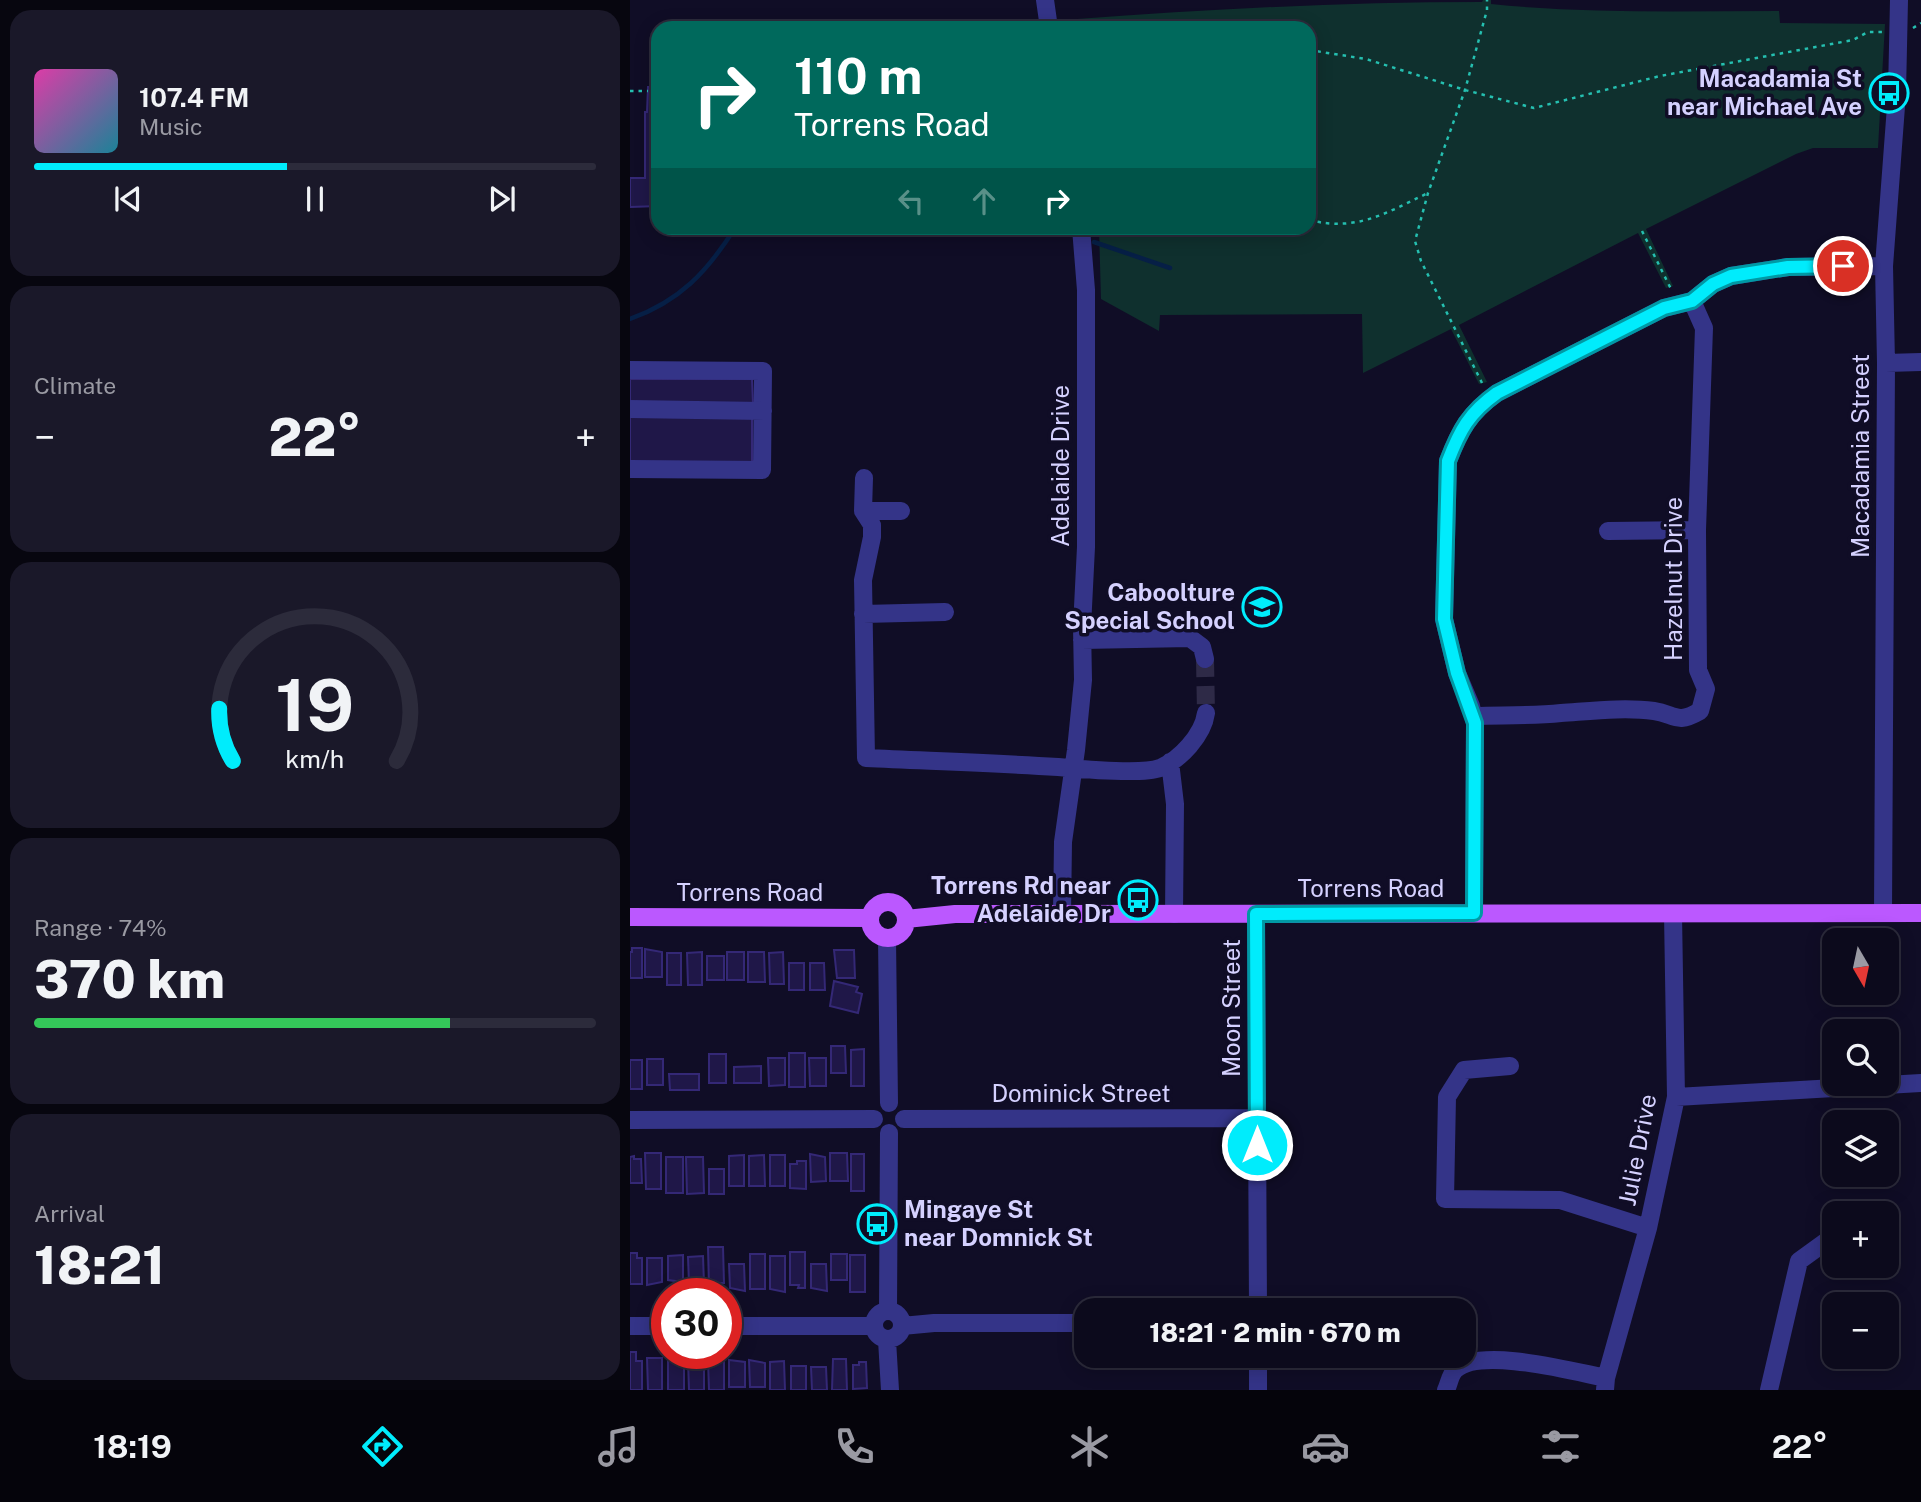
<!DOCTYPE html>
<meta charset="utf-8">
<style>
:root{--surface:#0c0a1c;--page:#1a1829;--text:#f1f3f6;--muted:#9a9aa3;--line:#2c2b3b;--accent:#00ecfc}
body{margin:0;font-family:"Public Sans",sans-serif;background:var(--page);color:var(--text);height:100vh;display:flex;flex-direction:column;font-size:26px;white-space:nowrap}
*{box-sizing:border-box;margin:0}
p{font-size:23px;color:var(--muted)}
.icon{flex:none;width:38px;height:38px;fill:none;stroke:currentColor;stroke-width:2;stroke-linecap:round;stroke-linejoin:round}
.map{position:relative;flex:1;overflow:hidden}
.side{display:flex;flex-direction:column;gap:10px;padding:10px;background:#07060f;width:630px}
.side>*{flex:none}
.guide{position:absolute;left:21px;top:21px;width:665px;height:214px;border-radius:21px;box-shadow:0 4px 18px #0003,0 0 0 2px var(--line);background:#00695c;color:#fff;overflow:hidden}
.needle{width:46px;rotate:171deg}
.tools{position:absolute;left:1192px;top:928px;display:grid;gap:14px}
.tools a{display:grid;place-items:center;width:77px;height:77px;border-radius:14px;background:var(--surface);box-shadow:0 4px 18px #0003,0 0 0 2px var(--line);font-size:35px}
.speed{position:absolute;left:21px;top:1278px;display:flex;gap:14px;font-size:35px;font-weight:700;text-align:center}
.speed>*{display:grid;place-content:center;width:91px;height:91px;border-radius:50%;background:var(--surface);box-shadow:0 4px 18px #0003,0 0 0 2px var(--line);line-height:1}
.speed .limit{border:10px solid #d22;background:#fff;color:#111}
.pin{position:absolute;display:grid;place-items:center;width:60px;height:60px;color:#fff;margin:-30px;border:4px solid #fff;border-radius:50%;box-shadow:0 2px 7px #0007}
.me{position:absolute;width:77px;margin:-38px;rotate:0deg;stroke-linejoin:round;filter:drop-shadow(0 0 5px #0008)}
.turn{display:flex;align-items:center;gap:24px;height:147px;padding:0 28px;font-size:32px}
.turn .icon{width:91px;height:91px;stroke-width:2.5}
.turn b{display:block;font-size:49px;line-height:60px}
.lanes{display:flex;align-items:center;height:66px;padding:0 28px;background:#0003;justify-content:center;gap:35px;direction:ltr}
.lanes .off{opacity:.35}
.big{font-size:52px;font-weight:800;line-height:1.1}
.side .widget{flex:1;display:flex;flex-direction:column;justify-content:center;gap:10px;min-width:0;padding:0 24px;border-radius:21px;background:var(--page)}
.side .dial{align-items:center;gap:0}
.dial svg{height:182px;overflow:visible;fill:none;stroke:var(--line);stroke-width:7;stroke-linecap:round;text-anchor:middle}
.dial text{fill:var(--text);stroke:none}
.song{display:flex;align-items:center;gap:21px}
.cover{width:84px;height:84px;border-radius:10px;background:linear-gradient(135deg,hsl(320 70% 55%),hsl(190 70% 35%))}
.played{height:7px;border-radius:4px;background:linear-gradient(90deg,var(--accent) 45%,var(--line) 45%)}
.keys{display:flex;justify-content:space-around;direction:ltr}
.heat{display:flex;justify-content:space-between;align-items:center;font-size:38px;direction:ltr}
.charge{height:10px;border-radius:5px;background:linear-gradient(90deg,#34c759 74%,var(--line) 0)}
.trip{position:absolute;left:444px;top:1298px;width:402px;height:70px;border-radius:21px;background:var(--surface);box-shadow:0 4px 18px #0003,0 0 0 2px var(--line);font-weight:800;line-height:70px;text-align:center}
.menu{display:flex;height:112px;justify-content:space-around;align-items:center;background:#05040b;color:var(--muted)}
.menu .icon{width:49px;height:49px}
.menu .selected{color:var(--accent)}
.menu b{font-size:32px;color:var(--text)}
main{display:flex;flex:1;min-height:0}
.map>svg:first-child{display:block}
</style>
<main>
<section class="side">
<div class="widget">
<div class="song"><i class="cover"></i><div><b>107.4 FM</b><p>Music</p></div></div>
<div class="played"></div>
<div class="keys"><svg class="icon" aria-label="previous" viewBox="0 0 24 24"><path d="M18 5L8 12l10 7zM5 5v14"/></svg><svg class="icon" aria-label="pause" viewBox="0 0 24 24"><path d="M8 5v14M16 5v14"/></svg><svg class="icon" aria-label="next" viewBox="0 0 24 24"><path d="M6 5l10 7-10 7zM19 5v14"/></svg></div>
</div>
<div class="widget"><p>Climate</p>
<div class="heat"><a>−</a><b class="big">22°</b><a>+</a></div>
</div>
<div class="widget dial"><svg viewBox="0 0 100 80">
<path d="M14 69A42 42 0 1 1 86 69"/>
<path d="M14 69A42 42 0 0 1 8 46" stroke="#00ecfc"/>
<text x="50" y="56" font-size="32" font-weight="700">19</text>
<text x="50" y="72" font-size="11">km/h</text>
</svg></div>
<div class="widget"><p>Range · 74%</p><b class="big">370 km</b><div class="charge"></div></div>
<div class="widget"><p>Arrival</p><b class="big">18:21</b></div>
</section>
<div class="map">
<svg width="1291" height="1390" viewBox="0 0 1291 1390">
<rect width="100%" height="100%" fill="#100d26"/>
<!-- green -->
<path fill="#0f302e" d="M853,0H861V4C957,14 1053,11 1149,11L1150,23L1255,24L1248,148H1183L1166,154L1016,229L1043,286L1036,288L1008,233L829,325L857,382L849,384L821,329L733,373L732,314L530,315L529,331L471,299L469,228H679V28H449L447,19C582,9 717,2 852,2Z"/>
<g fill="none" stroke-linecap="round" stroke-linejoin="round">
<!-- stream -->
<path stroke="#061f46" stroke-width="4.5" d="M424,228L433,231
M464,242L540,268
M0,319C50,301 77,272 105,228"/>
</g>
<!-- building -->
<path fill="#1f1748" stroke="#342876" stroke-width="2" d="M18,87H28V206L0,207V178H15V112H17Z
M0,379H122L123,404H0Z
M0,417H122V463L0,462Z
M2,948H12V978H0V952H2Z
M15,949L32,952V977H15Z
M204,950H224L225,978H207Z
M72,952V985H58L57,953Z
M97,952H114V980H97Z
M118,952H134L135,982H118Z
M153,952L154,984H140L139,953Z
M37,953H51V985H37Z
M77,956H94V980H77Z
M159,963H174V990H159Z
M180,963H194L195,990H180Z
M204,981L228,987L226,992L232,994L228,1013L200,1006Z
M201,1046H215L216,1073H201Z
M234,1049V1086H221V1050Z
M159,1053H175V1087H159Z
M79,1054H96V1083H79Z
M138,1058H155V1085L139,1086Z
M179,1058H196V1086H180Z
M17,1059H33V1085H17Z
M0,1060H12V1089H0Z
M131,1066V1083H104V1067Z
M39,1074H69V1090H40Z
M15,1153H31V1189H16Z
M200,1153H217L218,1181H200Z
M180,1154L195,1157L196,1181L181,1182Z
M221,1154H234V1191H221Z
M114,1155V1186H99V1156Z
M134,1155L135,1186H119V1156Z
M140,1155H155V1186H140Z
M4,1156V1159H11L12,1183H0V1157Z
M36,1157H53V1193H36Z
M56,1157H73L74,1193L57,1194Z
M167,1161H176V1189L160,1188V1164H167Z
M79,1169H94V1194H79Z
M78,1247H93L94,1283H86V1286L79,1287Z
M160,1252H175V1288H168L169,1285H160Z
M0,1253H7V1258H12V1284H0Z
M120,1254H135V1289H120Z
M201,1254H217V1280H201Z
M53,1255V1282L38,1280V1256Z
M220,1255H235V1292H220Z
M73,1256L74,1284H59L58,1257Z
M140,1256H155V1292L140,1289Z
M17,1258H32V1282L17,1285Z
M99,1264H114L115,1291L100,1288Z
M181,1264H196L197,1291L181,1288Z
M0,1352H6V1361H12V1390H0Z
M17,1358H32V1390H18Z
M38,1358H54V1390H38Z
M203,1359H216L217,1390H202Z
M99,1360L115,1362V1387H99Z
M119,1360L135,1363V1387H120Z
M58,1361H74V1390H59Z
M78,1361H94V1390H79Z
M154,1361L155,1390H140V1362Z
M229,1362H236L237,1388L223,1389V1365H229Z
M161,1366H176V1390H161Z
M181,1367H196L197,1390H182Z"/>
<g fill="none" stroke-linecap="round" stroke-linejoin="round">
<!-- minor-tunnel -->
<path stroke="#2e2a47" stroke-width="18" stroke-dasharray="18 9" stroke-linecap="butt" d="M575,659L576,713"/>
<!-- path -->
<path stroke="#25bfb0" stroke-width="2.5" stroke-dasharray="3.5 5" stroke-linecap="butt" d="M1283,28L1291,23
M679,50L736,59L835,90L904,108L1030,76L1223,40L1238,32H1253
M0,91H18
M679,220C727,232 756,213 798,193
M1012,231L1042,291
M852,383L791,261L785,241L798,193L835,90L857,10V0"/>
<!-- minor -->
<path stroke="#343488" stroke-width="18" d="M415,0L419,28
M1256,363L1291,362
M0,370L133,371L132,470L0,469
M0,409L133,411
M234,478L233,511L242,525V537L233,580L236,758C300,761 364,763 428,767C450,769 511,775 530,768C550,760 573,735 576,713
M233,511H271
M978,531L1067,530
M233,614L315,612
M452,640L560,638L572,647L575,659
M844,716C873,715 902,716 931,713C961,711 994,707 1024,711C1045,714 1046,725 1070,711L1076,689L1068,670L1067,530L1074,328L1062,301
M540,762L545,804L544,914
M844,913L845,723L841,706L827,673L814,619L818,461C830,430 839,413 867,393L1034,308L1062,301L1083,284L1101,276L1158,267L1254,266
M1253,913L1256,363L1254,266L1267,93L1269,0
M432,914L433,842L446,750L453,680L452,627L456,547V290L451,228
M626,914L628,1311
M257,938L259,1103
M880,1066L834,1070L817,1097L815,1199L930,1200L1018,1228
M1046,1097L1291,1083
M274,1119L627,1118
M0,1120L244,1119
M1256,1229H1260
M244 1325a14 14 0 1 1 28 0a14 14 0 1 1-28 0Z
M258,1311L259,1133
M0,1326H37
M96,1326H243
M272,1326L304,1323H457
M257,1340L260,1390
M628,1390V1356
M816,1390C819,1384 820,1375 825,1370C849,1346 945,1372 976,1378
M975,1390L976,1378L1018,1228L1046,1097L1043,914
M1139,1390L1169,1261L1198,1240L1204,1239"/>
<!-- major -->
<path stroke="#bb58ff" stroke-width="18" d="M240 920a18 18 0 1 1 36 0a18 18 0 1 1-36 0Z
M0,917L240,918
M276,919L325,914L1291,913"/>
</g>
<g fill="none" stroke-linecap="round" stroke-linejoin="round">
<!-- route casing -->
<g stroke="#0099a4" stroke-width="18">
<path id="route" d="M627,1145L626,914L844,913L845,723L827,673L814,619L818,461C830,430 839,413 867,393L1034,308L1062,301L1083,284L1101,276L1158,267L1213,266"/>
</g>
<!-- route -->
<use href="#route" stroke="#00ecfc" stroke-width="12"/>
</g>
<!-- icons -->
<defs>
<g id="bus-ring" transform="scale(2.0125)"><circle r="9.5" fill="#100d26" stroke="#00ecfc" stroke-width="1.5"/><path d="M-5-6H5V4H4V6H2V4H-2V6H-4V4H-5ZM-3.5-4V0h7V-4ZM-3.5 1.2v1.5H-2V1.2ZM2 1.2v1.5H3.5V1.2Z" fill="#00ecfc"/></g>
<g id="school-ring" transform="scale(2.0125)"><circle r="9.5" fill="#100d26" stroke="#00ecfc" stroke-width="1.5"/><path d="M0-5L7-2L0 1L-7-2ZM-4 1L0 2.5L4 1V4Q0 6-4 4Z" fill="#00ecfc"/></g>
</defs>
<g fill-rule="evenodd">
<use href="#bus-ring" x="1259" y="93"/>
<use href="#school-ring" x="632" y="607"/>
<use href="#bus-ring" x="508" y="900"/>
<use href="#bus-ring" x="247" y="1224"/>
</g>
<g text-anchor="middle" stroke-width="7" stroke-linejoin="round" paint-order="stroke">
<!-- poi labels -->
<g font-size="24" font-weight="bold" fill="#d5d1ff" stroke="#100d26" text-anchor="end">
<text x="1232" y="87">Macadamia St<tspan x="1232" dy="28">near Michael Ave</tspan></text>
<text x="605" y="601">Caboolture<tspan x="605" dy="28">Special School</tspan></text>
<text x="481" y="894">Torrens Rd near<tspan x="481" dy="28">Adelaide Dr</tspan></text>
<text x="274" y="1218" text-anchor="start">Mingaye St<tspan x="274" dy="28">near Domnick St</tspan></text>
</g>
<!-- street labels -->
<g font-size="24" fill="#d5d1ff" stroke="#100d26">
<text transform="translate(1231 456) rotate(-90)" y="8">Macadamia Street</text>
<text transform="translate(431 466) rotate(-90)" y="8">Adelaide Drive</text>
<text transform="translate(1044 579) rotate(-90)" y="8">Hazelnut Drive</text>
<text x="741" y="897">Torrens Road</text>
<text x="120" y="901">Torrens Road</text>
<text transform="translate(602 1008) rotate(-90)" y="8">Moon Street</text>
<text x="451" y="1102">Dominick Street</text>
<text transform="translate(1008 1150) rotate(-79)" y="8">Julie Drive</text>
</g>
</g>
</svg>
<div class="tools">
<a><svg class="needle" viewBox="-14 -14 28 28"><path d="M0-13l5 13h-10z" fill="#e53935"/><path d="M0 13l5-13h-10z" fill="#9a9aa3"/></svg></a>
<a><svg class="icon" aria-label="search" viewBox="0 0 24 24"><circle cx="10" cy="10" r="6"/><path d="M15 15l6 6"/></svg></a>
<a><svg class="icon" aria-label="layers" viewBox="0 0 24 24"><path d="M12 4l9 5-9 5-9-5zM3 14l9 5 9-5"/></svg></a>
<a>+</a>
<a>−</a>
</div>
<div class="speed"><div class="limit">30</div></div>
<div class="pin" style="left:1213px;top:266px;background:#d93025"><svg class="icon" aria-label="arrive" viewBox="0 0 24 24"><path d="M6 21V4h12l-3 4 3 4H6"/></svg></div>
<svg class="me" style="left:627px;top:1145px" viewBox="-20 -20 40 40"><circle r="17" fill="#00ecfc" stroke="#fff" stroke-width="3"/><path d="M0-11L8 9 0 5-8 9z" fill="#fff"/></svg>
<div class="trip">18:21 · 2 min · 670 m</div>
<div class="guide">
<div class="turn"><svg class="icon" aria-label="right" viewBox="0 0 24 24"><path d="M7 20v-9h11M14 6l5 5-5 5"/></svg><div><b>110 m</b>Torrens Road</div></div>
<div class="lanes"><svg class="icon off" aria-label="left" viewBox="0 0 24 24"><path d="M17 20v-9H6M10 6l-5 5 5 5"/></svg><svg class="icon off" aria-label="ahead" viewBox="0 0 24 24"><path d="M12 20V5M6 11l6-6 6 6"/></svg><svg class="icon" aria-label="right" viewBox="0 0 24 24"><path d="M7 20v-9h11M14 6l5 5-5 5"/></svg></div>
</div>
</div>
</main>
<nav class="menu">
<b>18:19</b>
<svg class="icon selected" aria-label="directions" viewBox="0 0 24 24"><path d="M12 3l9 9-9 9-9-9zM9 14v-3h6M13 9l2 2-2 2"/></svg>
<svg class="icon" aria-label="music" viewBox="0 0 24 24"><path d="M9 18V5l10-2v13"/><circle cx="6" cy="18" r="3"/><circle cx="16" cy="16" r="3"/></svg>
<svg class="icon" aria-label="phone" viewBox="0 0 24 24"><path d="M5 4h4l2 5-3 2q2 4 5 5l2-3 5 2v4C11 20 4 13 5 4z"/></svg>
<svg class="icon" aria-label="climate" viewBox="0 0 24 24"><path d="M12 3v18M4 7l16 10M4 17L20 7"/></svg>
<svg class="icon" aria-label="car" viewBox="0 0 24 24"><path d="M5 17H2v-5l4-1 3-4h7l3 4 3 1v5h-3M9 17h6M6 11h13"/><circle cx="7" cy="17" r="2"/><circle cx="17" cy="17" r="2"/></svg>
<svg class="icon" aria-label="filters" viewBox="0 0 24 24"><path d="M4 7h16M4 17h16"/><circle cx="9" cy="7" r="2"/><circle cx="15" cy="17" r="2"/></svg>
<b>22°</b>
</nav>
